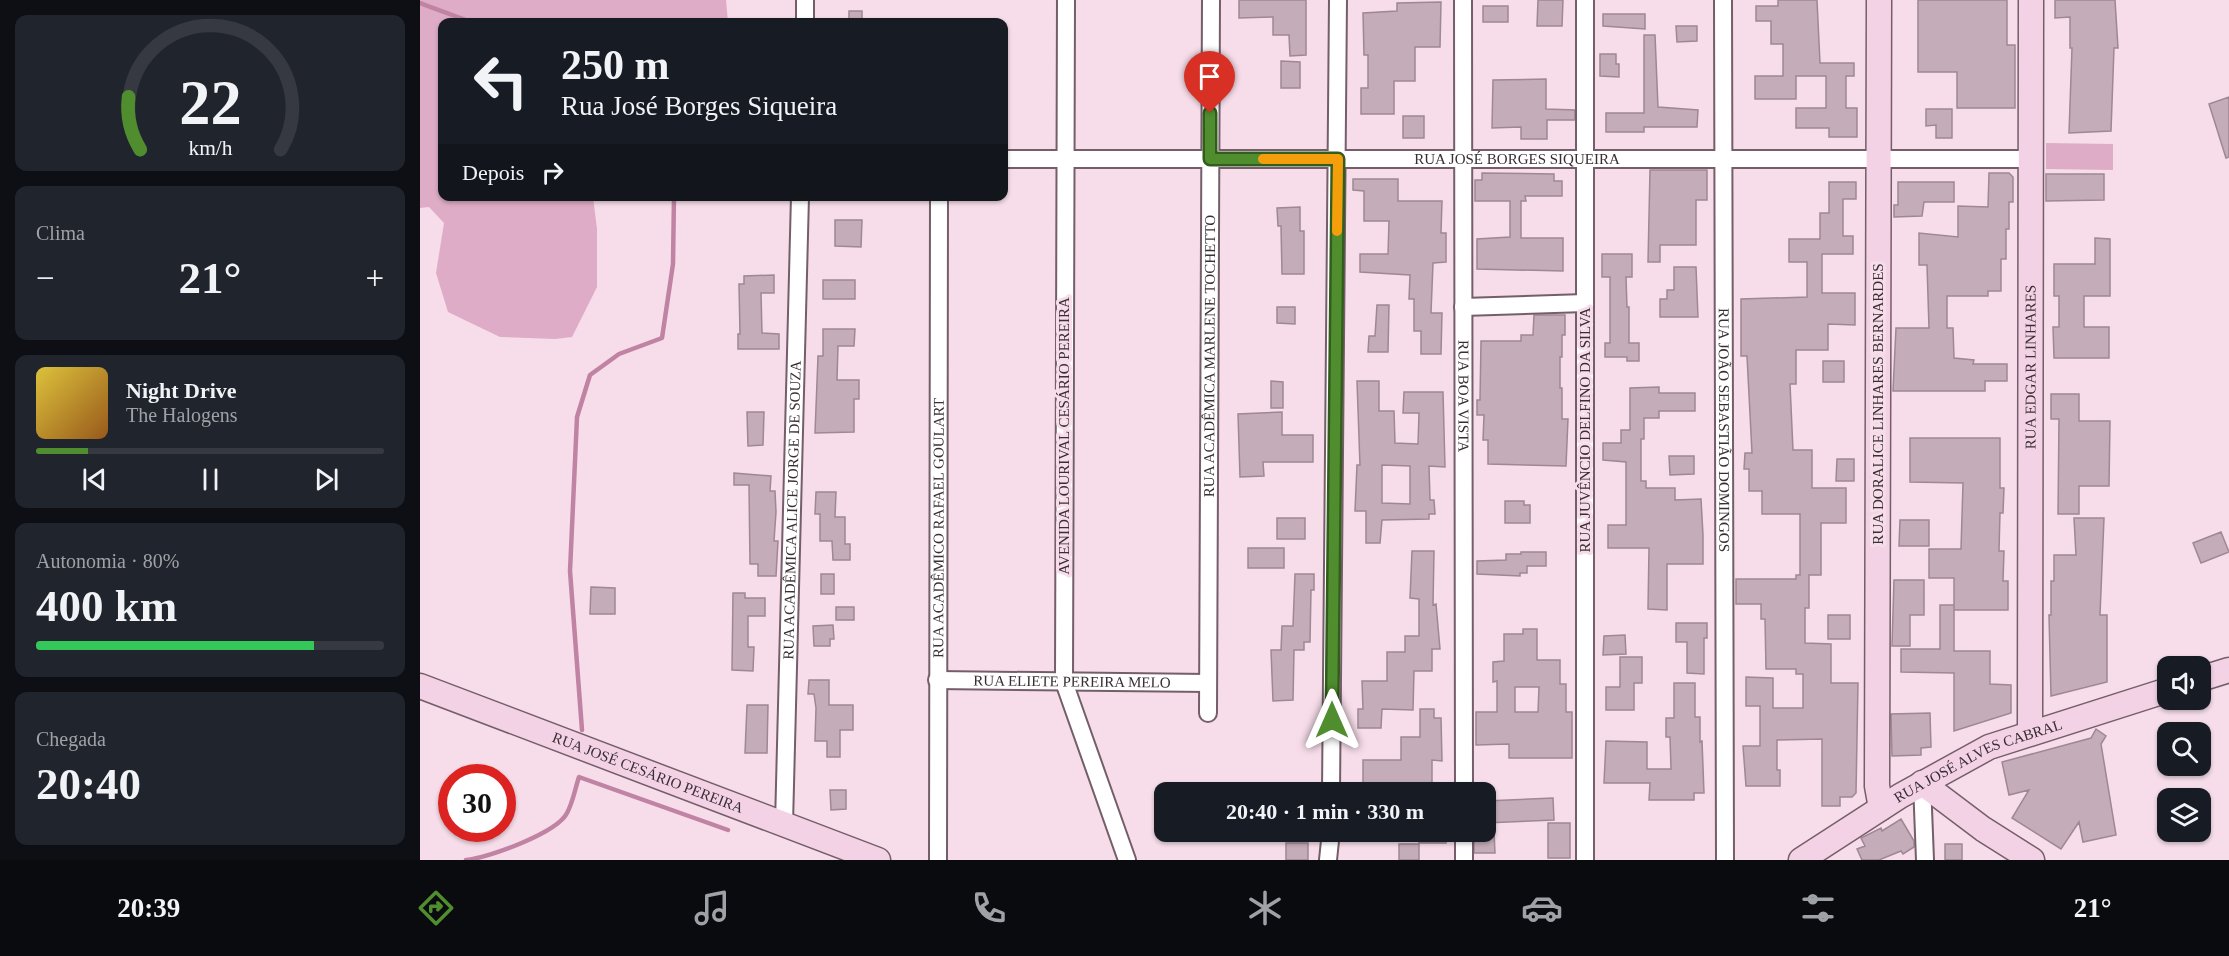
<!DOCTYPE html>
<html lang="pt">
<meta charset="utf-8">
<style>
:root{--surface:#171b24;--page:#20242c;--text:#f1f3f6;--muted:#9ea1a6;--line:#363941;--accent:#4f8d2e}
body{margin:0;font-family:Georgia,serif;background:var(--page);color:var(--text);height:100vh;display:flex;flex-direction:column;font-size:22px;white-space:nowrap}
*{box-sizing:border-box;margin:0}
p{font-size:20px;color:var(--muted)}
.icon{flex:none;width:33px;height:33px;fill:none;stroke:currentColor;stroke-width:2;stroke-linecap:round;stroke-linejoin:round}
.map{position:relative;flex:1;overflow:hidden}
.drawer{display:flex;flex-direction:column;gap:15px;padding:15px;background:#0d0f14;width:420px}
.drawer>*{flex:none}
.guide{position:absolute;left:18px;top:18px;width:570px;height:183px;border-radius:12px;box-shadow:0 2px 4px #0004;background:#171b24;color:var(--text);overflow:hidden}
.tools{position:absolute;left:1737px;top:656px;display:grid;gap:12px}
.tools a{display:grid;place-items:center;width:54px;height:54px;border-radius:12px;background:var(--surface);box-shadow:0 2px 4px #0004;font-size:30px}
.speed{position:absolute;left:18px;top:764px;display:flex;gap:12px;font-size:30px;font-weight:700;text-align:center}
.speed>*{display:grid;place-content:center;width:78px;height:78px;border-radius:50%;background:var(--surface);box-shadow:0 2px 4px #0004;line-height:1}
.speed .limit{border:9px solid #d22;background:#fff;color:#111}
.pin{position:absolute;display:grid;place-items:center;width:51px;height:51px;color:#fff;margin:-62px -26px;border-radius:50% 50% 50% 0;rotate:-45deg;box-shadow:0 0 6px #0007}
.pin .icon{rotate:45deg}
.me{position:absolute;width:66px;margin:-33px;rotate:0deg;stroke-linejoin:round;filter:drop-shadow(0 0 4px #0008)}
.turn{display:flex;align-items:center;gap:21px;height:126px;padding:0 24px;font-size:27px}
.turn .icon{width:78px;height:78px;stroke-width:2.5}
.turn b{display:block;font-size:42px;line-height:51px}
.then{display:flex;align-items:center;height:57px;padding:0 24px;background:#0003;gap:12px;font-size:22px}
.big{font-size:45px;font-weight:700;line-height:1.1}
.drawer .tile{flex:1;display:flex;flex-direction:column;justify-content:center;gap:9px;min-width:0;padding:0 21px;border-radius:12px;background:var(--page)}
.drawer .dial{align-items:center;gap:0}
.dial svg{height:156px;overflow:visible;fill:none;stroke:var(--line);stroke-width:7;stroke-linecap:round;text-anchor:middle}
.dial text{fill:var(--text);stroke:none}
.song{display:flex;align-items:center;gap:18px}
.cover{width:72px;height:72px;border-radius:9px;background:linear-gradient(135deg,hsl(50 70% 55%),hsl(30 70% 35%))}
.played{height:6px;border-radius:3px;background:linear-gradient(90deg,var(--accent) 15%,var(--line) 15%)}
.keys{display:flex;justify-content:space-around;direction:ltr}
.heat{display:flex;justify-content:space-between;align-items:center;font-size:33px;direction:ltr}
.charge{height:9px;border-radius:4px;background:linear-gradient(90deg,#34c759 80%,var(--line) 0)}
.trip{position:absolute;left:734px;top:782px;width:342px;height:60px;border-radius:12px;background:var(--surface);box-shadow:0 2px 4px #0004;font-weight:700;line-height:60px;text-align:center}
.menu{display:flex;height:96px;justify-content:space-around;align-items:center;background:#090b0e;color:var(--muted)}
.menu .icon{width:42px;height:42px}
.menu .current{color:var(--accent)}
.menu b{font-size:27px;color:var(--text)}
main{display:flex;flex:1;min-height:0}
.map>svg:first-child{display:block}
</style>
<main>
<section class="drawer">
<div class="tile dial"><svg viewBox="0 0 100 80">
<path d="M14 69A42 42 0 1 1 86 69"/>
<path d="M14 69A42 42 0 0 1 8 42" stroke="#4f8d2e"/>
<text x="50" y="56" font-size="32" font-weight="700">22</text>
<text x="50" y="72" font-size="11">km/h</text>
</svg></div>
<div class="tile"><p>Clima</p>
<div class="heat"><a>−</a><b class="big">21°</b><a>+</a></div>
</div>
<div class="tile">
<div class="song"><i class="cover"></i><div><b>Night Drive</b><p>The Halogens</p></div></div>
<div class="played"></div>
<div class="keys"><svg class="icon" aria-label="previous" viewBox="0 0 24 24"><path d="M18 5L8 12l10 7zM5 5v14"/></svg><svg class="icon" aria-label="pause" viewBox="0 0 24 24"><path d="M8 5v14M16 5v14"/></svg><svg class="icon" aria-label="next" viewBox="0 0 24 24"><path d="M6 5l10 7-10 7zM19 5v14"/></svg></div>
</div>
<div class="tile"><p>Autonomia · 80%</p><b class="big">400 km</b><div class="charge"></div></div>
<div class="tile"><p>Chegada</p><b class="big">20:40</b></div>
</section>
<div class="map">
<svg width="1809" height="860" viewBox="0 0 1809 860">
<rect width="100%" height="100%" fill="#f6dde9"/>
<!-- green -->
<path fill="#deacc6" d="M0,0H306L308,22H22V196L173,197L177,229V287L152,337L135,339L80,337L28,312L16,273L24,223L9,207L0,208Z
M1626,143L1693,144V170L1626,169Z"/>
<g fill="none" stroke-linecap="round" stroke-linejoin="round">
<!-- stream -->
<path stroke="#c083a3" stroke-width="4.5" d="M0,3L51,22
M162,730L150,571L157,417L170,375L199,354L242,338L253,264L254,196
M46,860C68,858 137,833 147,813C153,802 155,789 159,777L308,830"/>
</g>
<!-- building -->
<path fill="#c5acb9" stroke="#9f8793" stroke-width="1.5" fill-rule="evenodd" d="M819,0H886V55L870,56L869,35H853V17L819,18Z
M1118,0H1143L1142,26H1117Z
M1358,0H1397L1400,63H1434V76H1426V108H1437V137H1409V128H1376V108H1406V76H1376V99H1335V76H1363V44H1351V21H1336V6H1358Z
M1498,0H1587V45H1595V108H1537V72H1498Z
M1635,0H1695L1698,48H1694L1691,131L1649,133L1652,48H1650V17L1635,18Z
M1021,2L1020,47H995V81H974V114H941V88H948V55H944L943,13L977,11V3Z
M1063,6H1088V22H1063Z
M429,11H442V22H429Z
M1183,14H1225V29L1183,26Z
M1256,26H1277V41L1257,42Z
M1224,35H1235L1238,107L1278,110L1277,127H1224V132H1186V113H1224Z
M1180,54H1196V64H1199V77L1180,76Z
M861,61L880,62V88H861Z
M1126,79V109L1155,110V120H1127V139H1101V127L1072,128L1073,80Z
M1809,97V157L1806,158L1789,104Z
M1506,109H1532V138H1516V125L1506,126Z
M983,116H1004V138H983Z
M1230,170H1287V200H1276V245H1240V262H1228Z
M1062,173L1134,174V181H1142V196H1105L1106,201H1101V238H1143V271L1057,269V239L1090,237V201H1055V180H1062Z
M1569,173H1589L1593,177V202H1589V229H1586V259H1581V291H1568V296H1527V328H1533L1534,358L1554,360L1553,364H1587V381H1565V391H1473L1476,328H1509L1507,265H1499V233L1538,237V206L1568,207Z
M1626,174H1684V200L1626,201Z
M933,179H978V201H1022L1021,233H1026V262L1013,263L1011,313H1022L1021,354H1001V331H994V299H989L990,275L940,272V254H968L969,221H944V191L933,190Z
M1409,182H1436V199H1423V236H1433V254H1402V293H1435V325L1408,324V350H1376V384H1370L1373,450H1392V488H1426V523H1401V575H1389V608H1385V643L1411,644V683H1438L1436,793L1432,797H1420V806H1402V739L1357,740V770H1360V786H1326L1323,746H1340V706H1326V677L1353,678V708H1383V674H1376V669H1346L1345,619H1341V604H1316V579H1376V575H1380V514H1342V491H1329V469H1324L1325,453H1332L1327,356H1321V299L1387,297V262H1369V239H1400V213H1409Z
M1478,182H1534V202H1504L1502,216L1474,217V205H1478Z
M880,207V231H884V274H862L861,226H858L857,208Z
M415,220H442L441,247L415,246Z
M1675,238L1690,239V296H1664V327H1689V358H1634L1633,327H1639V296H1634V264H1675Z
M1182,254H1212V277H1206L1207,307H1209V343H1219V361H1207V357H1185V343H1190V277H1182Z
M1254,267H1276L1278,317H1240V299H1247V290H1254Z
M354,275V293H341L342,333L359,334V349H318V334H320L319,284H324V276Z
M403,280H435V299H403Z
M957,305H969L968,352H948L949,336H955Z
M857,307H875V324L857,323Z
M1114,315H1145V335H1142V357H1140V388H1142V419H1148L1146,466L1068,464V440H1063L1064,415H1057V400H1060L1061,341H1101V335H1113Z
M403,329H435L434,346H418L417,380H439V399H434V432L395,433L398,356H403Z
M1403,361H1424V382H1403Z
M851,381L863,382V408H851Z
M937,381H959V411H974L975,443L998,444L999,413H983L984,392H1023L1025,467L1009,466L1010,500H1014L1015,514H1009V519L962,520L960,543H946V511H935L937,465H940ZM962,465L990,466V504L962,503Z
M1239,387V393H1275V411H1239V418H1224V439H1221V481H1226V488H1255V500L1281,499L1283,535V564H1247V610L1228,609L1229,548H1188V525H1206V462L1183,460V443H1201V430H1210V388Z
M1631,394H1659V421H1690L1689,486H1659V514H1638L1639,419H1631Z
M327,412H344L343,445L328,446Z
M862,412V435H893V462H843L844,476L820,477L818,414Z
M1490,438H1580V488H1584L1583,513H1580L1579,551H1584L1583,581H1588V610H1534V578H1509V549H1541L1543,483L1490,482Z
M1249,456H1274V474L1250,475Z
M1417,459H1434V481H1416Z
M314,473L351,476L350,491H355L356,512L354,541H358L356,576H338V564H330L329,485H314Z
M396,492H416L415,517H425V544H430V560H413L412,541H400V514H395Z
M1085,501H1104V505H1110V523H1085Z
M857,518H885V539H857Z
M1654,518H1684L1680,615H1687V682L1631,696L1629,615H1631V581H1634V555H1656Z
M1480,520H1509V546H1479Z
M1801,532L1809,552L1781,563L1773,543Z
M828,548H864V568H828Z
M992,551H1014L1013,605L1016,604L1020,649H1012V671H994L993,710L962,709L961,728H938V709H943L942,681H967V652H985V636H999V599L990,598Z
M1101,552H1126V566H1107V573H1100V576L1057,574V561L1086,560V554H1101Z
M401,574H414V594H401Z
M875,574H894V590H891L890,642H884V650H874L873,700L853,701L851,650H861L862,626H873Z
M1474,580H1504V615H1490V646H1472Z
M171,587L195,588V614H170Z
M313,593H325V598H345V616H328V647H334L333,671L312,670Z
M1520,605H1534V651H1570V684L1591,685V713L1534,731V673L1481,672V649H1520Z
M416,607H434V620H416Z
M1408,615H1430V639H1408Z
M1256,623H1287V638H1284V674L1267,673V642H1256Z
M413,625L414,639H410V646H394L393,626Z
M1103,629H1117V660H1140V684H1146V712H1152V758H1089V744L1056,745V712H1077V681L1073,682V662L1084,661V634H1103ZM1095,687H1119L1118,712H1095Z
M1205,635L1206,654L1183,655L1184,636Z
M1200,657H1222V683H1214V710H1186V687H1200Z
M389,680H409V705H433V730H420V757H407V741H395L396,708L394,694H388Z
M1254,683H1275V717H1280V742L1282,741L1284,793H1274V800H1229L1230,783H1184L1186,741L1227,742V769H1251L1250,737H1246V718H1254Z
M327,705H348L347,753H325Z
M1000,709H1014V718H1021L1022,761L1012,760V792H956V787H943V760H981V737H1000Z
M1510,713L1511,747L1501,748V755L1472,756L1471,714Z
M1676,729L1686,736L1681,744L1696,835L1663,842L1659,822L1641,849L1592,818L1609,790L1589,795L1582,762L1671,738Z
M410,790H426V809L411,810Z
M1133,798L1134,820L1065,823V801Z
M1481,819L1494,841V847L1483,854L1481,851L1459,860H1442L1437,849L1445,846L1441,838L1461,828L1462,831Z
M1128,823H1150V858H1128Z
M999,831H1026V843H999Z
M1054,831H1074L1075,853H1054Z
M866,843H888V860H866Z
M979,844H999V860H979Z
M1525,844H1542V860H1525Z"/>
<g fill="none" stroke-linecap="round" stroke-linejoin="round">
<!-- street casing -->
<g stroke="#745e69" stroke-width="20">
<g id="street">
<path d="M646,0L644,682L707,860"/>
<path id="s1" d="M1043,0L1044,792"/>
<path d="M1165,0V860"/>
<path id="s2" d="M1303,0L1305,860"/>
<path d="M385,22V0"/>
<path id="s3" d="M584,159H1610"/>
<path d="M1043,307L1165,303"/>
<path id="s4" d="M517,680L788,683"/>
<path id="s5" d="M788,713L791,0"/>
<path d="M1502,783L1505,860"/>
<path d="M911,792L918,0"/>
<path id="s6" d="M364,824L380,196"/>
<path d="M1044,831V860"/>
<path id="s7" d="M518,860L519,196"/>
<path d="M908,860L911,831"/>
</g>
</g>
<!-- secondary casing -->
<g stroke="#745e69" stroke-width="27">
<g id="secondary">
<path d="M1459,0L1457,786L1461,808"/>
<path d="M1780,679L1809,670"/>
<path id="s8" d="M0,686L458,860"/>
<path id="s9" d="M1610,733L1611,0"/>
<path d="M1502,783L1563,829L1612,860"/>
<path id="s10" d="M1381,860L1480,796L1569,747L1748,690"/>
</g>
</g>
<!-- street -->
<use href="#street" stroke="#fff" stroke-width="16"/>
<!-- secondary -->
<use href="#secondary" stroke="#f4d2e6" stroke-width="24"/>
</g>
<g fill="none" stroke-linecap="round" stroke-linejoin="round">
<!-- route casing -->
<g stroke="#335c1e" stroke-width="15">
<path id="route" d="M790,113V159H918L912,720"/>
</g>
<!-- route -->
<use href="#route" stroke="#4f8d2e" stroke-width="10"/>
<!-- slow -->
<path stroke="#f59e0b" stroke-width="10" d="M843,159H918L917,231"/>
</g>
<g text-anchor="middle" stroke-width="6" stroke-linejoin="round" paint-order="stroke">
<!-- street labels -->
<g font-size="15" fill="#382e33" stroke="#f6dde9">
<text dy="5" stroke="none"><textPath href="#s3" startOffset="513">RUA JOSÉ BORGES SIQUEIRA</textPath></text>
<text dy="5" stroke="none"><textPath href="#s5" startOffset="357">RUA ACADÊMICA MARLENE TOCHETTO</textPath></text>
<text dy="5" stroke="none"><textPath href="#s9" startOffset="366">RUA EDGAR LINHARES</textPath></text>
<text dy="5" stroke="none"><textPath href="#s1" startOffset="396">RUA BOA VISTA</textPath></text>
<text transform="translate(1458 404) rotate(-90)" y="5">RUA DORALICE LINHARES BERNARDES</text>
<text transform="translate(1165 430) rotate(-90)" y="5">RUA JUVÊNCIO DELFINO DA SILVA</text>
<text dy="5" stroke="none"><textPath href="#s2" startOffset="430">RUA JOÃO SEBASTIÃO DOMINGOS</textPath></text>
<text transform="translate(644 436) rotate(-90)" y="5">AVENIDA LOURIVAL CESÁRIO PEREIRA</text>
<text dy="5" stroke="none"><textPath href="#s6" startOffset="314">RUA ACADÊMICA ALICE JORGE DE SOUZA</textPath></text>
<text dy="5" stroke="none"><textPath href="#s7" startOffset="332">RUA ACADÊMICO RAFAEL GOULART</textPath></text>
<text dy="5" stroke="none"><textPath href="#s4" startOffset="135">RUA ELIETE PEREIRA MELO</textPath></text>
<text dy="5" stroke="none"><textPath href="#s10" startOffset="204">RUA JOSÉ ALVES CABRAL</textPath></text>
<text dy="5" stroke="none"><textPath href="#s8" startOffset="244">RUA JOSÉ CESÁRIO PEREIRA</textPath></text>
</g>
</g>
</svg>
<div class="tools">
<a><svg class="icon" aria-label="sound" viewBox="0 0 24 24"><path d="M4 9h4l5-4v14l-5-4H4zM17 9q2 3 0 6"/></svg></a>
<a><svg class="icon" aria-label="search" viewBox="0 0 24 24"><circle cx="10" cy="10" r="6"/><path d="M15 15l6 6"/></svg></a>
<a><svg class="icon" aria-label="layers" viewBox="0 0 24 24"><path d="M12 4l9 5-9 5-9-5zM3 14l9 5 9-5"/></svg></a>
</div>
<div class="speed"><div class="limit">30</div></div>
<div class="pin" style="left:790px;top:113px;background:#d93025"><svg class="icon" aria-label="arrive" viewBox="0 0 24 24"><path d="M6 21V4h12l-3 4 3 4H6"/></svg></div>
<svg class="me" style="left:912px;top:720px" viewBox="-20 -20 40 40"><path d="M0-17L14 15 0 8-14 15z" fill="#4f8d2e" stroke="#fff" stroke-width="4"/></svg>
<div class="trip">20:40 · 1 min · 330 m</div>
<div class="guide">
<div class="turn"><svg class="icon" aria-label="left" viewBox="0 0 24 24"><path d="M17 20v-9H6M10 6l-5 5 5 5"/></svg><div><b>250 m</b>Rua José Borges Siqueira</div></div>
<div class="then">Depois<svg class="icon" aria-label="right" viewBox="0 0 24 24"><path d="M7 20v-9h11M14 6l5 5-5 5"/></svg></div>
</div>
</div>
</main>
<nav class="menu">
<b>20:39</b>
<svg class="icon current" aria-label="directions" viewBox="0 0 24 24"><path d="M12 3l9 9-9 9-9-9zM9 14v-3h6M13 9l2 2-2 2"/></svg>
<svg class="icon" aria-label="music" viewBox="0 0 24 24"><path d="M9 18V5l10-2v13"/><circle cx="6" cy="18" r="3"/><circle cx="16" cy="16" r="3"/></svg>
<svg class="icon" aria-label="phone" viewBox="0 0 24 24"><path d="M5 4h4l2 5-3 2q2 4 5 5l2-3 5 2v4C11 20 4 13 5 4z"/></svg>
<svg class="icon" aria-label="climate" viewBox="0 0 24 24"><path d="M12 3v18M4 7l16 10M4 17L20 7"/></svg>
<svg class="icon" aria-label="car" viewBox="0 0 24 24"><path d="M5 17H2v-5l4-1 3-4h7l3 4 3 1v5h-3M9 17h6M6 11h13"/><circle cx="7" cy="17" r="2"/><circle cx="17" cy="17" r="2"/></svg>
<svg class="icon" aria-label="filters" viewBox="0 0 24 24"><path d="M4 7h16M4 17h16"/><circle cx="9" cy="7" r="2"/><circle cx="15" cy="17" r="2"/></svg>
<b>21°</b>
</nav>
